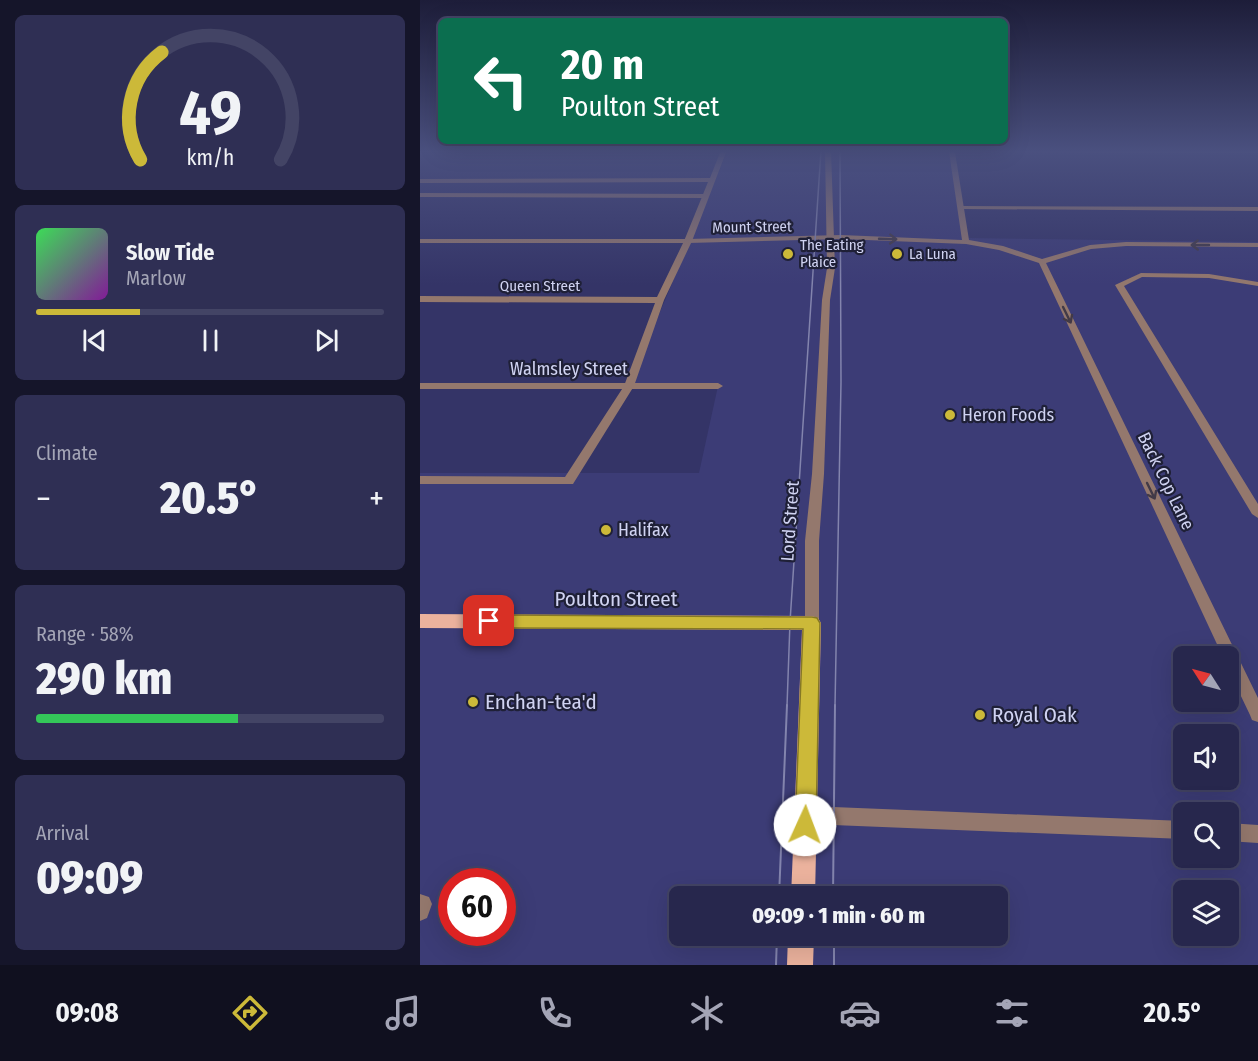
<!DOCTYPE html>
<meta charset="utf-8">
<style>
:root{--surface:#27274d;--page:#2f2f54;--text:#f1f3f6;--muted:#a4a5b6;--line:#434465;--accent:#ccb939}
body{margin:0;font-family:"Fira Sans Condensed",sans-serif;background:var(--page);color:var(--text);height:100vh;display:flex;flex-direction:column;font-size:22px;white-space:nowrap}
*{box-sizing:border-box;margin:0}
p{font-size:20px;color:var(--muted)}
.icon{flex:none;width:33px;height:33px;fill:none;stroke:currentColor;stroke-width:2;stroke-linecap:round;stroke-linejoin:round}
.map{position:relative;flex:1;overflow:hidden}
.details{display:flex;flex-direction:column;gap:15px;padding:15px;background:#15152a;width:420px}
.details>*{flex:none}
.top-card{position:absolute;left:18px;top:18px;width:570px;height:126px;border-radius:9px;box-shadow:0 6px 24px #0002,0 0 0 2px var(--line);background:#0b6e4f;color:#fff;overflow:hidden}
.needle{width:39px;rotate:306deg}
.tools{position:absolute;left:753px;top:646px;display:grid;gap:12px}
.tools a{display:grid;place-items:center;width:66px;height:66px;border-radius:9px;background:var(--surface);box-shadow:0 6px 24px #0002,0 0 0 2px var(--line);font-size:30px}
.speed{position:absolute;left:18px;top:868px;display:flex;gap:12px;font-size:30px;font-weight:700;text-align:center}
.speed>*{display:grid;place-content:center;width:78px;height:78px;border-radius:50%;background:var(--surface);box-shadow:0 6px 24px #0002,0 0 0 2px var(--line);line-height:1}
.speed .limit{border:9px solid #d22;background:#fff;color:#111}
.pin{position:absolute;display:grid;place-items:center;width:51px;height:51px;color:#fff;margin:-26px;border-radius:12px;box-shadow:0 3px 9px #0006}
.me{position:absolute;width:66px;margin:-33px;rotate:2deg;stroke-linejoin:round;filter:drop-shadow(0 0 4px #0008)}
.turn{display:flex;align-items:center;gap:21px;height:126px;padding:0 24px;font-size:27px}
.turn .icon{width:78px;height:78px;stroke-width:2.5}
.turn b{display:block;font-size:42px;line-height:51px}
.big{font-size:45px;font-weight:800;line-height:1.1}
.details .widget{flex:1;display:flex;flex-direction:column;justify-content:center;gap:9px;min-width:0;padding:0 21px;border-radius:9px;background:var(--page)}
.details .dial{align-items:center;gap:0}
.dial svg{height:156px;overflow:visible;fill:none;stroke:var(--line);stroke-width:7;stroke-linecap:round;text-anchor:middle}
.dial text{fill:var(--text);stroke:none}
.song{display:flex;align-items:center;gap:18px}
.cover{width:72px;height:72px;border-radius:9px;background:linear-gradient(135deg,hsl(130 70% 55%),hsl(290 70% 35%))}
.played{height:6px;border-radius:3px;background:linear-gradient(90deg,var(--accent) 30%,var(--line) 30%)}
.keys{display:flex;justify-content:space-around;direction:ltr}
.heat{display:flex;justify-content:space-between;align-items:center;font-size:33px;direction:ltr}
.charge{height:9px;border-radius:4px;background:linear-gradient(90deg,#34c759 58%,var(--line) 0)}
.trip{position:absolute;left:249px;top:886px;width:339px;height:60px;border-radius:9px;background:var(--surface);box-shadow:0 6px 24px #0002,0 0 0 2px var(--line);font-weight:800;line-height:60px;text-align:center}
.tabs{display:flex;height:96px;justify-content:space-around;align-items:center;background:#10101f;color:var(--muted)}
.tabs .icon{width:42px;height:42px}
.tabs .current{color:var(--accent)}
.tabs b{font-size:27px;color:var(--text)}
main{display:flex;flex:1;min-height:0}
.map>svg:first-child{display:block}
</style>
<main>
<section class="details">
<div class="widget dial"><svg viewBox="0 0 100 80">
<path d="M14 69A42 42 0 1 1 86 69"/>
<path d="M14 69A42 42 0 0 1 25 14" stroke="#ccb939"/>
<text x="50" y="56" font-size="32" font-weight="700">49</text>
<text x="50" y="72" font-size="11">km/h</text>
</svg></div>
<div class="widget">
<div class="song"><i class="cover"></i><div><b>Slow Tide</b><p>Marlow</p></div></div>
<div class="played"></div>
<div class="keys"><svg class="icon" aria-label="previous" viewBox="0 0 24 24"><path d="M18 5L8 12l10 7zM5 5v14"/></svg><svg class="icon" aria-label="pause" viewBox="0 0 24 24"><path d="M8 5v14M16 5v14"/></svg><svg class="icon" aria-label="next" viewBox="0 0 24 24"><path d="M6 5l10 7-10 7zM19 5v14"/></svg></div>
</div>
<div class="widget"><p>Climate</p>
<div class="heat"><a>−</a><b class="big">20.5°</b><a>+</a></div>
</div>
<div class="widget"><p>Range · 58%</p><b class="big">290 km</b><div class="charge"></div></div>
<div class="widget"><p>Arrival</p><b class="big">09:09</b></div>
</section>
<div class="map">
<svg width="838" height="965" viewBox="0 0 838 965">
<rect width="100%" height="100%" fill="#343467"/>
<!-- built -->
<path fill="#3c3c76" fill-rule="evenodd" d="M308,150H550H532L546,238L838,242V965H0V473H279L298,386H209ZM764,657H808V702H764ZM764,735H808V780H764ZM764,813H808V858H764ZM32,882H82V933H32ZM764,891H808V936H764ZM260,897H578V936H260Z"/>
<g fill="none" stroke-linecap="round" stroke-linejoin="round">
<!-- service -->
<path fill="#94786d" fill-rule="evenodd" d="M301,150H307L272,241L244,300L214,386L153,484H0V476L145,477L204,386L235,303L0,302V296L237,297L264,241L288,182L0,183V179L290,178Z
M728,150H735L732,152Z
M540,206L838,207V211L542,209L540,208Z
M721,273L789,274L838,282V286L789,278L722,277L704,286L838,504V518L832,514L695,285Z
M413,807L764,821V839L413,825L385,834L378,831L376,825L378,819Z
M808,823L838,825V843L808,841Z
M0,894L9,897L12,904L7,918L0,921Z"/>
<!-- minor -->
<path fill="#94786d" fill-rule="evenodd" d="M136,150H345L342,152H139Z
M516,150H838V153L535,152L549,240L583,246L622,259L670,245L706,242L838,243V247L706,246L671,249L626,263L838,698V722L832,720L830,715L808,669V657H803L619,263L579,250L546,244L421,239L268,243H0V239H268L421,235L542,240L529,152Z
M0,193L286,194L289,196L286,198L0,197Z
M0,383H298L303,386L298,389H0Z"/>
<!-- tertiary -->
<path fill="#94786d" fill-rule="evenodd" d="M405,150H411L415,268L410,300L404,474L399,541V623L397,627L392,629L387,627L385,623V541L392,474L402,300L407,268Z"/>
<!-- primary -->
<path fill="#ebb29d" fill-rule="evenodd" d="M0,614L392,616L398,618L401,623L395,897H371L382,630L0,628Z
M368,936H394L393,965H367Z"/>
<!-- tram-far1 -->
<path stroke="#8384ad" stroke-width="1.5" d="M367,706L370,622L401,150
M415,706L421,382L420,150"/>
<!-- tram -->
<path stroke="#8384ad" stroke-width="2" d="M359,897L367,705
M413,897L415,705
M414,936V965
M356,965L357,936"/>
</g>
<!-- one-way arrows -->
<defs><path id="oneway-shaft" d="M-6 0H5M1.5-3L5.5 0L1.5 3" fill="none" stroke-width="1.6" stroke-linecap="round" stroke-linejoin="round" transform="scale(1.5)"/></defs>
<g stroke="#423a47">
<use href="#oneway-shaft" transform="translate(468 239) rotate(2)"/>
<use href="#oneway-shaft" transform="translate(780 245) rotate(-180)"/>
<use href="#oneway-shaft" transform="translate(647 315) rotate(64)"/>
<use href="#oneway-shaft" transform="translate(731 491) rotate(64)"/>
</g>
<!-- sky -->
<linearGradient id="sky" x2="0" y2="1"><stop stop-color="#1d1d39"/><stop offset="0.53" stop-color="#4a507f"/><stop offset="1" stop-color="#4a507f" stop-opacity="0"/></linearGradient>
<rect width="838" height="285" fill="url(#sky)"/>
<!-- route -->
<path fill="#ccb939" stroke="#857825" stroke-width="1.5" d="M69,615L392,617L397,618L400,623L396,825L393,832L385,835L378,832L375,825L383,629L69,628L64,626L61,621L64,617Z"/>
<!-- markers -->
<g fill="#ccb939" stroke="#1f2037" stroke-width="2">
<circle cx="368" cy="254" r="6"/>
<circle cx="477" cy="254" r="6"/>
<circle cx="530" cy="415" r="6"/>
<circle cx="186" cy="530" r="6"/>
<circle cx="53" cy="702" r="6"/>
<circle cx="560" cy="715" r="6"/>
</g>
<g text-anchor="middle" stroke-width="4.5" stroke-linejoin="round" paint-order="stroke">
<!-- far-street labels -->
<g font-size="15" fill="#d0d3f2" stroke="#1f2037">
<text transform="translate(332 227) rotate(-1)" y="5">Mount Street</text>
<text x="120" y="291">Queen Street</text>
</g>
<!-- far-poi labels -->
<g font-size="15" fill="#d0d3f2" stroke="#1f2037" text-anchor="start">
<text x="380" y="250">The Eating<tspan x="380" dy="17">Plaice</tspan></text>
<text x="489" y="259">La Luna</text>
</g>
<!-- street labels -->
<g font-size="18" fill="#d0d3f2" stroke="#1f2037">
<text x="149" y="375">Walmsley Street</text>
<text transform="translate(746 481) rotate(64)" y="6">Back Cop Lane</text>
<text transform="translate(370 521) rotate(-86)" y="6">Lord Street</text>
</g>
<!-- poi labels -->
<g font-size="18" fill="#d0d3f2" stroke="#1f2037" text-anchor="start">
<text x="542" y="421">Heron Foods</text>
<text x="198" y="536">Halifax</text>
</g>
<!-- near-street labels -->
<g font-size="21" fill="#d0d3f2" stroke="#1f2037">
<text x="196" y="606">Poulton Street</text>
</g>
<!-- near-poi labels -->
<g font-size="21" fill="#d0d3f2" stroke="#1f2037" text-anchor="start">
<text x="65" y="709">Enchan-tea'd</text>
<text x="572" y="722">Royal Oak</text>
</g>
</g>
</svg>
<div class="tools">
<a><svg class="needle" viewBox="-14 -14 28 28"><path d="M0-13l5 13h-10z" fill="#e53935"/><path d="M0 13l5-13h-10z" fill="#a4a5b6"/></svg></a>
<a><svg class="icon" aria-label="sound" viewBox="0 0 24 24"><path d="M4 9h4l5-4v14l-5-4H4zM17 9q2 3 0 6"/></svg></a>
<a><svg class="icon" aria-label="search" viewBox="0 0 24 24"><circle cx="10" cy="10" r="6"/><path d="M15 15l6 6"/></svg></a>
<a><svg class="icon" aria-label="layers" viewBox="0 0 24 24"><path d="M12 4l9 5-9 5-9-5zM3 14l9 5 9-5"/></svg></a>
</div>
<div class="speed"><div class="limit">60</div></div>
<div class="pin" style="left:69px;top:621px;background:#d93025"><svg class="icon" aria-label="arrive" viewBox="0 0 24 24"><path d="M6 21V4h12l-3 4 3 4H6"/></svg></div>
<svg class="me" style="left:385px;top:825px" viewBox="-20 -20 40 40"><circle r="19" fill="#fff"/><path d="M0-13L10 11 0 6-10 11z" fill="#ccb939"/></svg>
<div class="trip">09:09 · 1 min · 60 m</div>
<div class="top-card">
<div class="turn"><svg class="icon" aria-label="left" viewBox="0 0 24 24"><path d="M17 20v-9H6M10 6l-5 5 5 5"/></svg><div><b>20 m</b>Poulton Street</div></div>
</div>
</div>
</main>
<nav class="tabs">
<b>09:08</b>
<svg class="icon current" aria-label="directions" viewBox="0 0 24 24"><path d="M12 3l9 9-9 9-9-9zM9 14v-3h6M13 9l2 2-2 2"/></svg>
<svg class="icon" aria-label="music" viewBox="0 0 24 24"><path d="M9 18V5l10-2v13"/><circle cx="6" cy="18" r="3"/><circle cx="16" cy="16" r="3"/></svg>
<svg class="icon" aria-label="phone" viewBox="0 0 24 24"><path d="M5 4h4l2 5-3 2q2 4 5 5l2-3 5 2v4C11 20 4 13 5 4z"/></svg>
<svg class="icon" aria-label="climate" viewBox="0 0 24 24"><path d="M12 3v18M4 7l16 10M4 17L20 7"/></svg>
<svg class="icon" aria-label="car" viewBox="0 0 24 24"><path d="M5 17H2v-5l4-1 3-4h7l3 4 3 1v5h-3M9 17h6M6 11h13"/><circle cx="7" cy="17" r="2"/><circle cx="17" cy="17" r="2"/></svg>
<svg class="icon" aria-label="filters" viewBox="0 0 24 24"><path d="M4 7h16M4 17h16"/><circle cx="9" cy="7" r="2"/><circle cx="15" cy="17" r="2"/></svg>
<b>20.5°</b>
</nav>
